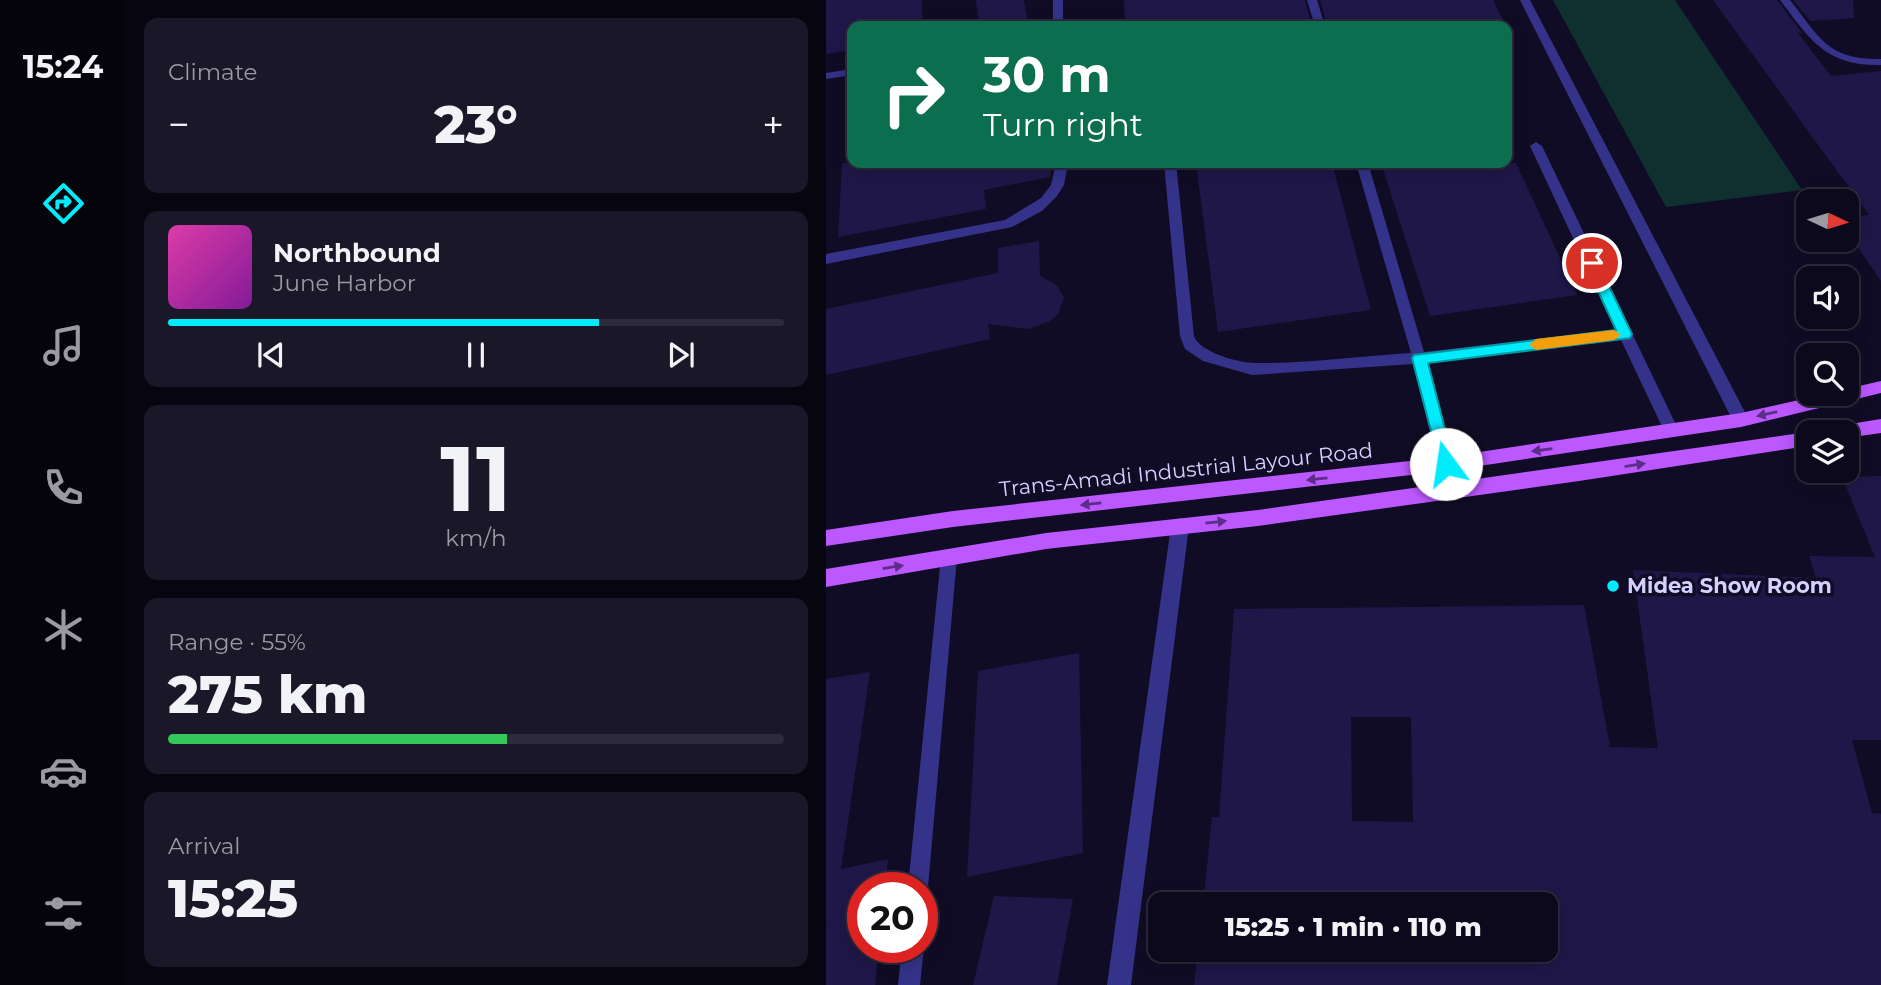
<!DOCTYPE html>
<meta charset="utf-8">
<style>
:root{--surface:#0c091c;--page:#1a1729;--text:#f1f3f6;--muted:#9a9aa3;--line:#2c2a3b;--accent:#00ebfc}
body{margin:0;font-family:Montserrat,sans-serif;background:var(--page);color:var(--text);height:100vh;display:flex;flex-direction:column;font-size:26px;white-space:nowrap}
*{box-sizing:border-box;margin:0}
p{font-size:23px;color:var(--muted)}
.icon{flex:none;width:38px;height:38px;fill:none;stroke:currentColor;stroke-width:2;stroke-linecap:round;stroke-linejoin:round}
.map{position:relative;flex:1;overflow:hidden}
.drawer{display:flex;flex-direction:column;gap:18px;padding:18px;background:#07050f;width:700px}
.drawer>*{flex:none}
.banner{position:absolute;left:21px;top:21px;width:665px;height:147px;border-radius:14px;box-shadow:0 4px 18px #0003,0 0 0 2px var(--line);background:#0b6e4f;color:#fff;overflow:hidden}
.needle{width:46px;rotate:94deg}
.controls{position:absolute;left:970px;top:189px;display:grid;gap:14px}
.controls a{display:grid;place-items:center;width:63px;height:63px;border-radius:14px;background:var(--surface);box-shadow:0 4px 18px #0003,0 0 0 2px var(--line);font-size:35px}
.speed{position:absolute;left:21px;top:872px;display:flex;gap:14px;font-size:35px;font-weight:700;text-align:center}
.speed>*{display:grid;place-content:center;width:91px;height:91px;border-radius:50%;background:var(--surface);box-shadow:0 4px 18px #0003,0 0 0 2px var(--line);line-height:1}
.speed .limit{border:10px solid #d22;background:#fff;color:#111}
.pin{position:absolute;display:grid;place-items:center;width:60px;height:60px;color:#fff;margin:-30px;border:4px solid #fff;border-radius:50%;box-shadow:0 2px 7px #0007}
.me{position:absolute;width:77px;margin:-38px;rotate:346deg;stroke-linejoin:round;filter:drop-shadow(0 0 5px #0008)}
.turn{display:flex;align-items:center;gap:24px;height:147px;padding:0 21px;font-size:32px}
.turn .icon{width:91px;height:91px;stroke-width:2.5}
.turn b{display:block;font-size:49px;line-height:60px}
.big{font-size:52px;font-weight:800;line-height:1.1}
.drawer .widget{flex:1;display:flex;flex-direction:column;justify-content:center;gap:10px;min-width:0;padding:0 24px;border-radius:14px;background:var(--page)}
.drawer .dial{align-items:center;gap:0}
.dial b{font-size:91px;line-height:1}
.song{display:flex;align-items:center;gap:21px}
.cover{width:84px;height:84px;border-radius:10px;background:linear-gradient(135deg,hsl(320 70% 55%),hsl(290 70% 35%))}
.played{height:7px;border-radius:4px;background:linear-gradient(90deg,var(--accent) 70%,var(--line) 70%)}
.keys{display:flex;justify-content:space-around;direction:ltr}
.heat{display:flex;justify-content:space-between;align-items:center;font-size:38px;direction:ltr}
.charge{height:10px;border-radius:5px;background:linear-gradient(90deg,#34c759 55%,var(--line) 0)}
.trip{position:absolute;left:322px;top:892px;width:410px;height:70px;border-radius:14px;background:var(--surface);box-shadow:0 4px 18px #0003,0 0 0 2px var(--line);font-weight:800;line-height:70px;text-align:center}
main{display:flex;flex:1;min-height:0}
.tabs{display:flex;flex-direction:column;width:126px;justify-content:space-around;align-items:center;background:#05040b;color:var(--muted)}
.tabs .icon{width:49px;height:49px}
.tabs .on{color:var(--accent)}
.tabs b{font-size:32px;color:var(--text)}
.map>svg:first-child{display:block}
</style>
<main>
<nav class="tabs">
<b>15:24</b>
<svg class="icon on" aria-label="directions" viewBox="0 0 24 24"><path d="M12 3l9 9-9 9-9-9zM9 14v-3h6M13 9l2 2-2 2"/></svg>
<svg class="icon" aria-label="music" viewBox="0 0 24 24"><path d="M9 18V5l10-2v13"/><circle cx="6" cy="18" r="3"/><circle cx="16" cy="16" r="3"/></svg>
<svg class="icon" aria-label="phone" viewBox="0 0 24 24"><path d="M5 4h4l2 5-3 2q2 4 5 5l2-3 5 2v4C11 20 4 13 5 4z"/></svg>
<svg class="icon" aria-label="climate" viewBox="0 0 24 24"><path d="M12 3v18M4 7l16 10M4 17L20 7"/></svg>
<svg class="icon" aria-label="car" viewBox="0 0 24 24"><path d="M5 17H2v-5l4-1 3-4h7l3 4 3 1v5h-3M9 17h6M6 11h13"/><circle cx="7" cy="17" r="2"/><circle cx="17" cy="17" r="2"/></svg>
<svg class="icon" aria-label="filters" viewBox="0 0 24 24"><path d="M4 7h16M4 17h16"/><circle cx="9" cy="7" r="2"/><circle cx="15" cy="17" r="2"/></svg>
</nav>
<section class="drawer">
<div class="widget"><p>Climate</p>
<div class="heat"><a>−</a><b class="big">23°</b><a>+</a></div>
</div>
<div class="widget">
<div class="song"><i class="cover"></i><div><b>Northbound</b><p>June Harbor</p></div></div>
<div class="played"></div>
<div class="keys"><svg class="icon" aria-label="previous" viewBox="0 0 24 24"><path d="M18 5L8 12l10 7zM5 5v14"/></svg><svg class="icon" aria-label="pause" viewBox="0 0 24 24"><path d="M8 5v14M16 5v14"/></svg><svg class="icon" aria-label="next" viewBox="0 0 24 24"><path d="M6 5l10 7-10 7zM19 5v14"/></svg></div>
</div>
<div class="widget dial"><b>11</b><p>km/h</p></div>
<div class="widget"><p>Range · 55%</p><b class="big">275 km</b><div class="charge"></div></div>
<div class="widget"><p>Arrival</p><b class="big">15:25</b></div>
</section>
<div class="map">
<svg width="1055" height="985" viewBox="0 0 1055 985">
<rect width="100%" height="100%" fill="#100c25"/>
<!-- green -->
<path fill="#0f302e" d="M727,0H849L976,190L840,207Z"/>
<!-- building -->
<path fill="#1f1748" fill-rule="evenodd" d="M0,0H96V26H26V50L0,54Z
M150,0H198L202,26H153Z
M298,0H479L486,26H299Z
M494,0H667L680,26H501Z
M887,0H951L976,33H972L1005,76L1055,71V281L1020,230V217L1043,215Z
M967,0H1027L1028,18L984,21Z
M16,163H227L224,177L158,190L160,209L12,237Z
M370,163H506L545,310L392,332Z
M555,163H690L751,295L604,316Z
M213,241L214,276L231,285L238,298L232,314L224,321L203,329L162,324L164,339L0,375V309L172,273V248Z
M1055,476V740H1026L1046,813L1055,814V985H368L372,950H719V905H377L386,817H393L408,609L758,605L784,747L832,748L807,570L990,578L983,556L1049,557L1016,477ZM525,717H585L587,822L526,821Z
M253,653L257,853L141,877L152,671Z
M44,672L15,869L62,859L59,887H37V947H53L49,985H0V679Z
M168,896L247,899L231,985H147Z"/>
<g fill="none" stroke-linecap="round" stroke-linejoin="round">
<!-- service -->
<path fill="#343389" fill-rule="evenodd" d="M227,0H237V26H227Z
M481,0H491L499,26H489Z
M954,0H964C994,38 1002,60 1055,59V65C1000,66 985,41 954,0Z
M26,69V75L0,79V73Z
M710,142L716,146L853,431L850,435H840L795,340L601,362L628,464L625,469H615L612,464L587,364L426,375L377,361L359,349L354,336L338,163H350L368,336C373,352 413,363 429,363C480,364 533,356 585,353L530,163H542L598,352L790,330L704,146Z
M230,163H242L238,185L231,196L216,211L186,227L0,264V254L179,220L215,198L225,185Z
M123,550L129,552L131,557L102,887L96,895V887H82L115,557L117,552Z
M96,944L98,947L94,985H72L76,947H96Z"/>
<!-- minor -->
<path fill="#343389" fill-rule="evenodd" d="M694,0H704L923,420L921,425H909Z
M354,518L360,520L363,526L305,985H281L345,526L348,520Z"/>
<!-- primary -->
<path fill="#bb58ff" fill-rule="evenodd" d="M1055,381V393L915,427L620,471L127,527L0,546V530L127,511L620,457L915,413L999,394H1020V389Z
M1055,419V433L1020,438V432H1010L1012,427L1018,425Z
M982,432V446L753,481L432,526L220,549L0,587V569L220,533L432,510Z"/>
</g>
<!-- one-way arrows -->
<defs><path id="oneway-solid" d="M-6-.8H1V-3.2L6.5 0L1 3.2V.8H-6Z" transform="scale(1.75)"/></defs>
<g fill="#5d2e87">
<use href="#oneway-solid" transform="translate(941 414) rotate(167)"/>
<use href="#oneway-solid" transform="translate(716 450) rotate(172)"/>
<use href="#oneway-solid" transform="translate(809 465) rotate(-9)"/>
<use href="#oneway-solid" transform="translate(491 479) rotate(174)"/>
<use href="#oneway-solid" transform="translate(265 504) rotate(174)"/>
<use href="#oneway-solid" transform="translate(390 522) rotate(-6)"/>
<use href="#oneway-solid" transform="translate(67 567) rotate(-9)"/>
</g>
<!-- route -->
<path fill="#00ebfc" stroke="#0099a4" stroke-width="2" d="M766,259L772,263L806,334L804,338L602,363L628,464L626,469H615L586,358L588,355L790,330L759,263Z"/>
<!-- slow -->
<path fill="#f59e0b" d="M788,330L795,335L788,340L710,350L703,345L710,339Z"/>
<!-- markers -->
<circle fill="#00ebfc" stroke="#100c25" stroke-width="2.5" cx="787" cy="586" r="7"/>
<g text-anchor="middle" stroke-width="7" stroke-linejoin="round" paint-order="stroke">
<!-- street labels -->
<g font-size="21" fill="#d5d1ff" stroke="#100c25">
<text transform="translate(360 470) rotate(-6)" y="7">Trans-Amadi Industrial Layour Road</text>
</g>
<!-- poi labels -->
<g font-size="21" font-weight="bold" fill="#d5d1ff" stroke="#100c25" text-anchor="start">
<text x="801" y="593">Midea Show Room</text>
</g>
</g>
</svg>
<div class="controls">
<a><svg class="needle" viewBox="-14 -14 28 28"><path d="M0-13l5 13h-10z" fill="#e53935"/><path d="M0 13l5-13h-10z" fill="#9a9aa3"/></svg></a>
<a><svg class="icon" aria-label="sound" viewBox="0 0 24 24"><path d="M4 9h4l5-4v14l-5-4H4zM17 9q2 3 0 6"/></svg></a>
<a><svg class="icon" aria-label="search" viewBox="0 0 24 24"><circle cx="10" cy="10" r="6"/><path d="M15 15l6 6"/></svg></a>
<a><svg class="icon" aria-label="layers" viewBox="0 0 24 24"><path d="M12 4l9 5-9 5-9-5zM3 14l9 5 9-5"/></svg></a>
</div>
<div class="speed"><div class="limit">20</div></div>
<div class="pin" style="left:766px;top:263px;background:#d93025"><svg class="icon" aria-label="arrive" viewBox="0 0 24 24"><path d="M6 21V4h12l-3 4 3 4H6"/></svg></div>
<svg class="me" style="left:620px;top:464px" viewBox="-20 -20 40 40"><circle r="19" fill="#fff"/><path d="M0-13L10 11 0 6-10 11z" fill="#00ebfc"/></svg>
<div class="trip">15:25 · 1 min · 110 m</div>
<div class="banner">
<div class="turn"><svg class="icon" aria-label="right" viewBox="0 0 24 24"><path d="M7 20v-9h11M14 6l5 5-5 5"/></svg><div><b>30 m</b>Turn right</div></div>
</div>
</div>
</main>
